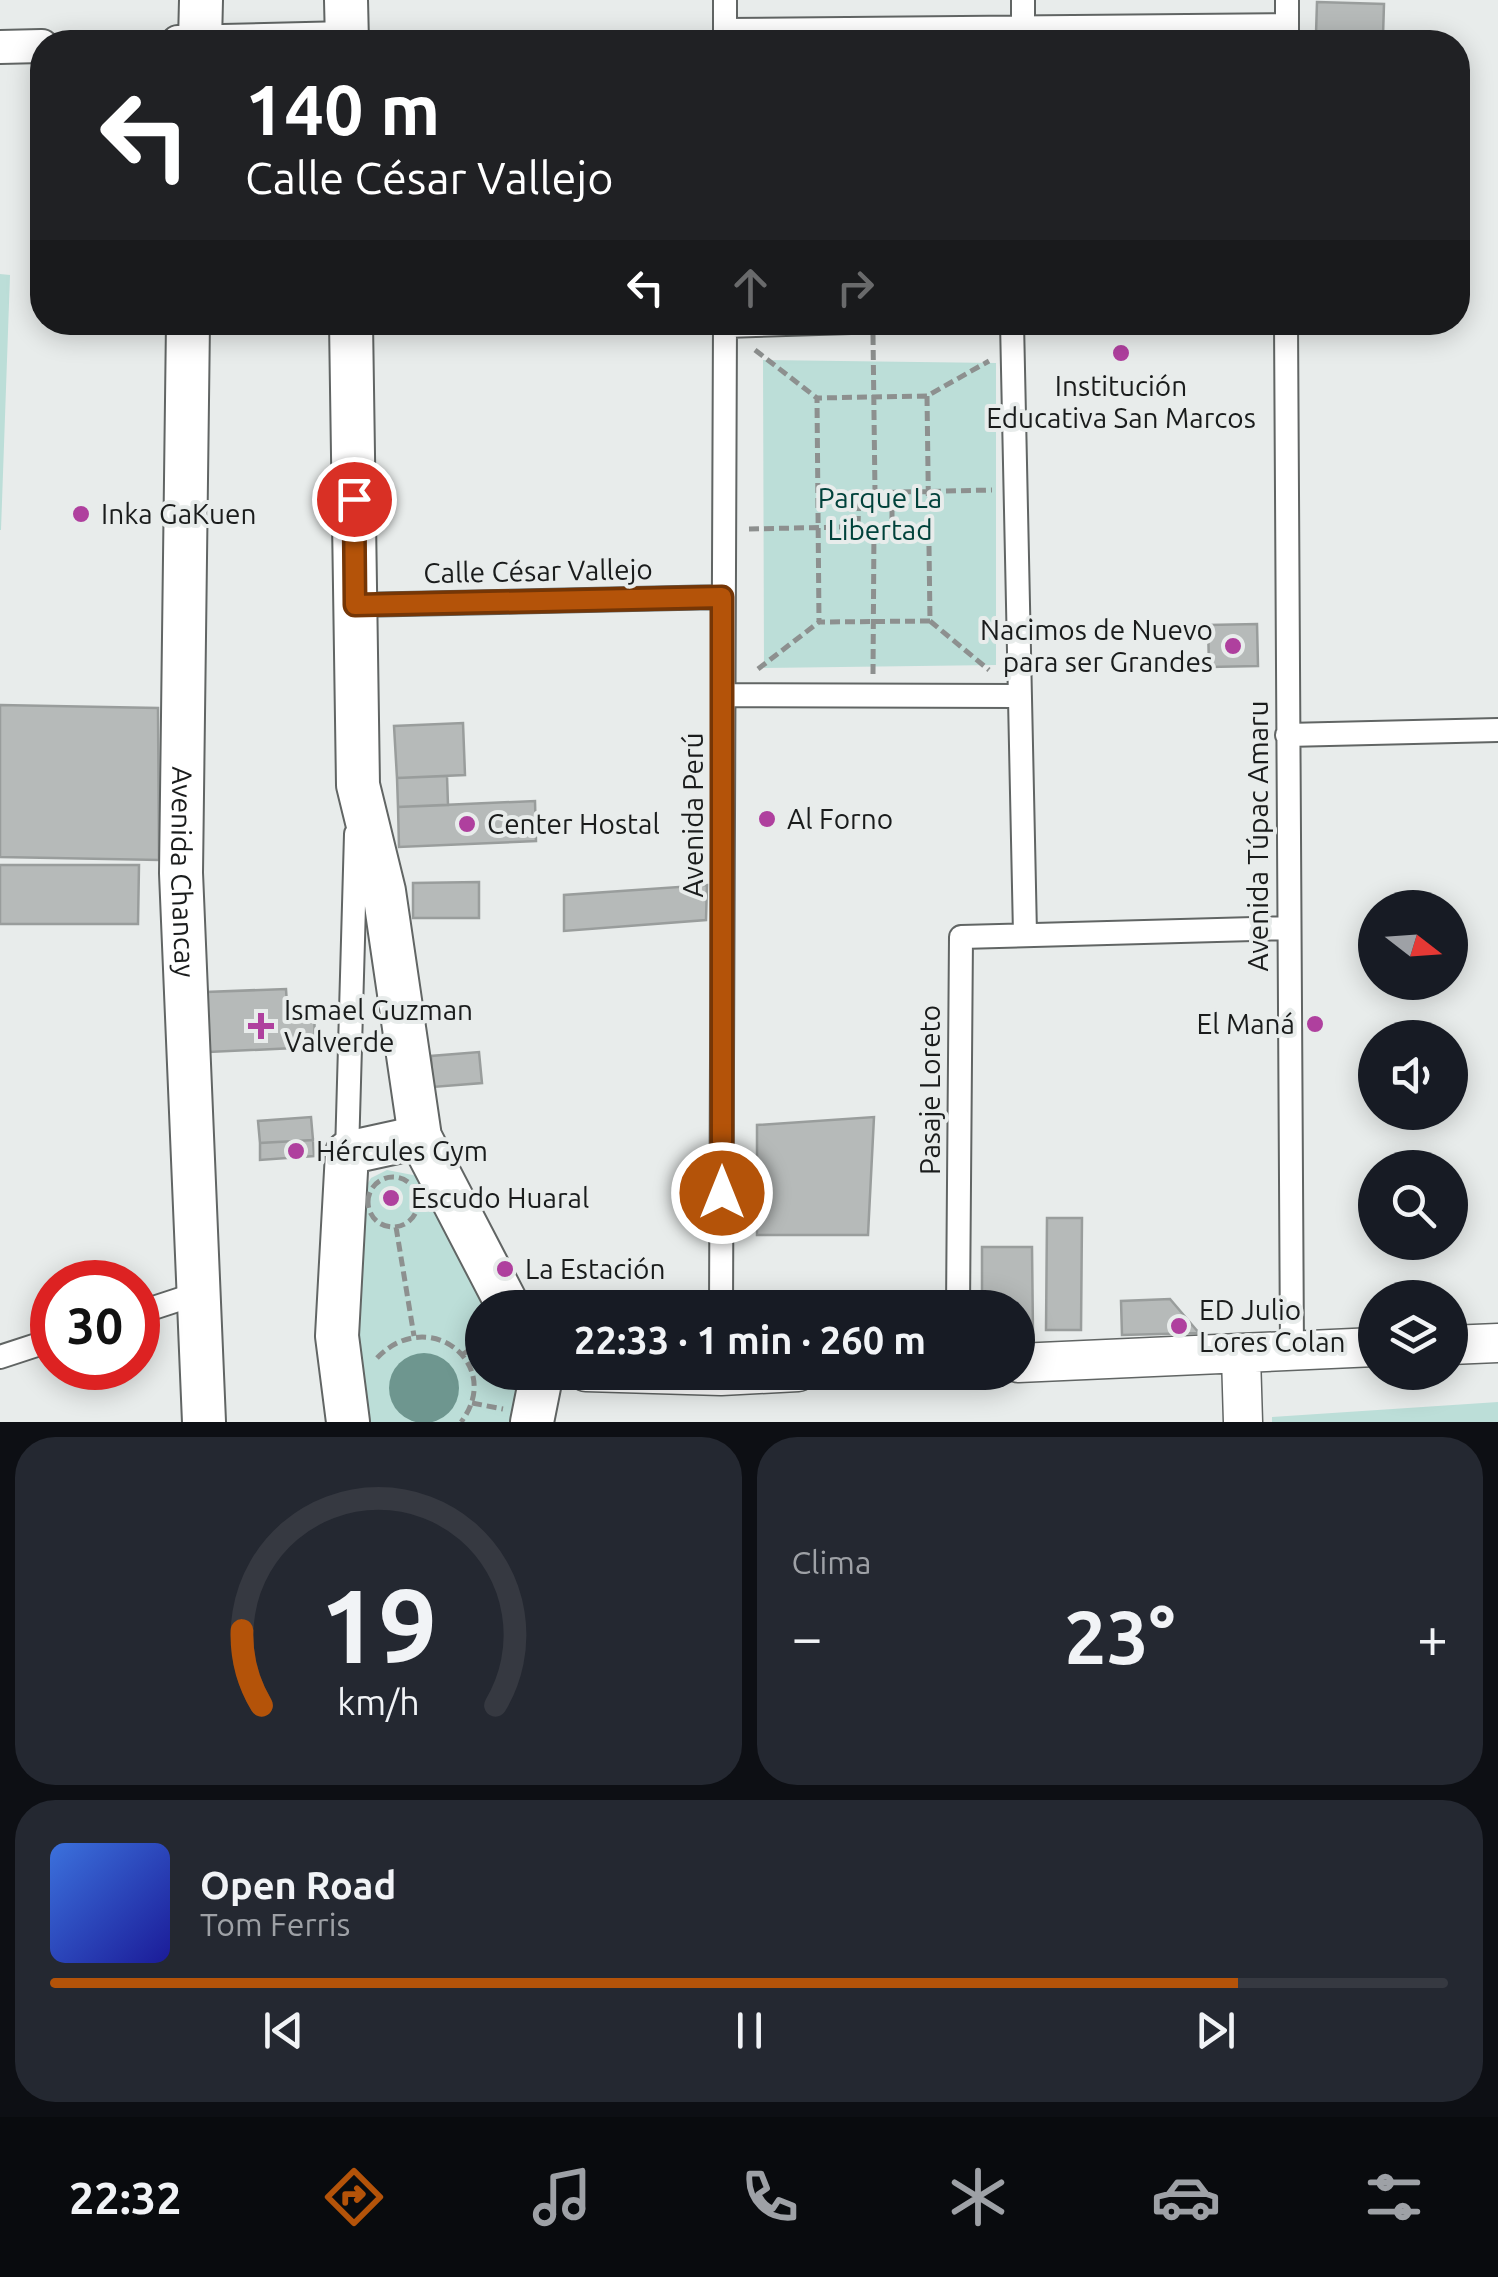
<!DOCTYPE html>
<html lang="es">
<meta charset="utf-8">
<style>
:root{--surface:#171b24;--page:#242831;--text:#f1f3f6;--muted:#9ea1a6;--line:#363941;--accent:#b45309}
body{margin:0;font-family:Ubuntu,sans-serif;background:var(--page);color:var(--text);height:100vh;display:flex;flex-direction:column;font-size:38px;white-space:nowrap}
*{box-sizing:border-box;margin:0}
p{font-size:32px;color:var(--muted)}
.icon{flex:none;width:55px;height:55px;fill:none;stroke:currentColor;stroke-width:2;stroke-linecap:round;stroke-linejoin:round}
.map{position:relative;height:1422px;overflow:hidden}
.panel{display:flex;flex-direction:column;gap:15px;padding:15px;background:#0d0f14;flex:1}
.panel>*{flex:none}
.banner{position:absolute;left:30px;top:30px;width:1440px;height:305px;border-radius:40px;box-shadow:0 5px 25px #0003;background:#202124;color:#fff;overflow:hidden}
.needle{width:65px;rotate:107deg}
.tools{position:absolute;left:1358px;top:890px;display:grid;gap:20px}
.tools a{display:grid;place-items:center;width:110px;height:110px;border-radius:50%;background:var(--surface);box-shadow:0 5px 25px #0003;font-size:50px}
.speed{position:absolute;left:30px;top:1260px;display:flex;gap:20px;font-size:50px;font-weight:700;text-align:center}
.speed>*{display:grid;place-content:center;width:130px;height:130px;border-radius:50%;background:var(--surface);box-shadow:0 5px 25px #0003;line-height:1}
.speed .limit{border:15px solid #d22;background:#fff;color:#111}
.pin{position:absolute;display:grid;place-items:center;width:85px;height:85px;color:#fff;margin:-42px;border:5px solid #fff;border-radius:50%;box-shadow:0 2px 10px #0007}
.me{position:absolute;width:110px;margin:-55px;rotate:0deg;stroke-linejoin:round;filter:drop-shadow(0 0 8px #0008)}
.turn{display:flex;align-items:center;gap:35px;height:210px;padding:0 50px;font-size:45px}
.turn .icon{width:130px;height:130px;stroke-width:2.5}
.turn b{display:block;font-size:70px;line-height:85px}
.lanes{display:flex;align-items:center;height:95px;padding:0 50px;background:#0003;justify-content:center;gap:50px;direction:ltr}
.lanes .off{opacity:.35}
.big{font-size:75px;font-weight:600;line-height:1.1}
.panel .tile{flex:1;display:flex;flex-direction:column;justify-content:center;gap:15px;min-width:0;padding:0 35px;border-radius:40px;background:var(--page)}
.panel .dial{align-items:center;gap:0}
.dial svg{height:260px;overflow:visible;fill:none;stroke:var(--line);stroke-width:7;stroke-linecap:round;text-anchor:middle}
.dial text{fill:var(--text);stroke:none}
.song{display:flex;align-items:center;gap:30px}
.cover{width:120px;height:120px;border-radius:15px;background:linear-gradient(135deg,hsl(220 70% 55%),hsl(240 70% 35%))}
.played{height:10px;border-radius:5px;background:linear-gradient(90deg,var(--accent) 85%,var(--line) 85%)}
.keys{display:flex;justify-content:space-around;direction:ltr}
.heat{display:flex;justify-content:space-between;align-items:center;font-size:55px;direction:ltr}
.panel .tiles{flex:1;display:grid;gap:15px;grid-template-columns:1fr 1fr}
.tile:last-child{grid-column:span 2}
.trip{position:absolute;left:465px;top:1290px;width:570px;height:100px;border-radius:50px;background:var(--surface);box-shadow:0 5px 25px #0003;font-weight:600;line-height:100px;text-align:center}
.tabs{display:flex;height:160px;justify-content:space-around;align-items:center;background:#090b0e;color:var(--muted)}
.tabs .icon{width:70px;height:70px}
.tabs .active{color:var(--accent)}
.tabs b{font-size:45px;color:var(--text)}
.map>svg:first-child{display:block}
</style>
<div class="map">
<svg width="1498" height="1422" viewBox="0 0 1498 1422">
<rect width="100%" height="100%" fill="#e8eceb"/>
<!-- green -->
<path fill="#bcded8" d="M0,274L10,275L1,530H0Z
M763,360L996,363V665L764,668Z
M387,1170L418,1176L494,1307L482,1308V1372L515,1373L519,1392L514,1422H360L352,1340L362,1193L371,1178Z
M1498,1402V1422H1272V1417Z"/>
<!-- water -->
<path fill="#6e968f" d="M389 1388a35 35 0 1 1 70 0a35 35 0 1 1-70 0Z"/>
<!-- building -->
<path fill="#b6bab9" stroke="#999d9c" stroke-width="2.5" d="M1317,2L1384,4L1383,36L1316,34Z
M1257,624L1258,666L1209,667L1208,625Z
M0,705L158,708L159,860L0,857Z
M463,723L465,775L397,778L394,726Z
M447,776L448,805L398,807L397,778Z
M535,801L536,841L399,847L398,807Z
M0,865H139L138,924H0Z
M479,882V918H413V883Z
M707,885L706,920L564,931V895Z
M286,989L287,1005L314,1004L315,1047L209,1052L206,992Z
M479,1052L482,1083L433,1087L431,1056Z
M311,1117L313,1140L260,1143L258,1121Z
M874,1117L868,1235H757V1125Z
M313,1140L314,1156L260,1160V1143Z
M1047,1218H1082L1081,1330H1046Z
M982,1247H1032L1033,1334H1018V1308H982Z
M1170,1299L1199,1333L1122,1335L1121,1301Z"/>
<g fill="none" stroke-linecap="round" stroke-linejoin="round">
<!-- street casing -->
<g stroke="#616564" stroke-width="26">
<path id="street" d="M725,0V41
M1023,0V28
M725,30L1287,25
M1287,42V0
M1012,322L1025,934
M1286,322L1292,1350
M725,326L851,322
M355,605L723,597
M724,695L1020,696
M1287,735L1498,730
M347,1153L356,834
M721,1308L725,322
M958,1308L961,937L1288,928
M138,1313L196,1294
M0,1357L52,1340"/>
</g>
<!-- secondary casing -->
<g stroke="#616564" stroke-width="36">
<path id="secondary" d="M178,42L347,38
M0,47L42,46"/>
</g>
<!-- primary casing -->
<g stroke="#616564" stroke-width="41">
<path id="primary" d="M1450,1345L1498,1343
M1241,1356L1243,1422
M1018,1363L1375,1347
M586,1372L721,1376L798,1372"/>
</g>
<!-- highway casing -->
<g stroke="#616564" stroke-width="46">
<g id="highway">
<path d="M346,0L347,42"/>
<path d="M200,42L201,0"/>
<path id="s1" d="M188,322L181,873L204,1422"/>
<path d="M351,322L358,785L384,891L420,1137L509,1308"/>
<path d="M348,1422L337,1336L347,1153L420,1137"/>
<path d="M532,1422L542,1372"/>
</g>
</g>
<!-- path -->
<path stroke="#8d908f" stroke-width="5" stroke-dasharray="10 5" stroke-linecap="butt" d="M873,335L875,493
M755,350L817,398
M927,396L930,621L819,622L817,398L927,396L989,361
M858,526L859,493L992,490
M749,529L892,526V492
M930,621L989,670
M758,669L819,622
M873,674L874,527
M368 1202a25 25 0 1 1 50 0a25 25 0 1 1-50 0Z
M396,1227L414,1336
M462,1355L482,1341
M377,1358C429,1304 505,1365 461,1422
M472,1403L503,1409"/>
<!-- street -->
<use href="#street" stroke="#fff" stroke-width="22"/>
<!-- secondary -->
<use href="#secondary" stroke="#fff" stroke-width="32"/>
<!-- primary -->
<use href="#primary" stroke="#fff" stroke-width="38"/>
<!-- highway -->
<use href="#highway" stroke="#fff" stroke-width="42"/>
</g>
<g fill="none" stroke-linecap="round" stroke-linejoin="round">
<!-- route casing -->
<g stroke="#753606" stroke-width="25">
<path id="route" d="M354,499L355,605L722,597V1193"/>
</g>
<!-- route -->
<use href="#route" stroke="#b45309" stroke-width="18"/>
</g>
<!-- markers -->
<g fill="#af409e" stroke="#e8eceb" stroke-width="4">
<circle cx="1121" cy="353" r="10"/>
<circle cx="81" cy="514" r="10"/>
<circle cx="1233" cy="646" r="10"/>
<circle cx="767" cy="819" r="10"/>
<circle cx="467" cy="824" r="10"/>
<circle cx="1315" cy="1024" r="10"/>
<path d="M256 1011h10v10h10v10h-10v10h-10v-10h-10v-10h10z"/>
<circle cx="296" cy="1151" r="10"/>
<circle cx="391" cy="1198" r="10"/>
<circle cx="505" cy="1269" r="10"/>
<circle cx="1179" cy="1326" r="10"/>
</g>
<g text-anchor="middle" stroke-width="8" stroke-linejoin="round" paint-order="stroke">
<!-- poi labels -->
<g font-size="28" fill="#1a1c1c" stroke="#e8eceb" text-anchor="start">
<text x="1121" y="396" text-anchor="middle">Institución<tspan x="1121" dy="32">Educativa San Marcos</tspan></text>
<text x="101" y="524">Inka GaKuen</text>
<text x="1213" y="640" text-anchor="end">Nacimos de Nuevo<tspan x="1213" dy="32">para ser Grandes</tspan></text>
<text x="787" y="829">Al Forno</text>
<text x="487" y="834">Center Hostal</text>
<text x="284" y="1020">Ismael Guzman<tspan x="284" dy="32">Valverde</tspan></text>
<text x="1295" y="1034" text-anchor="end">El Maná</text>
<text x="316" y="1161">Hércules Gym</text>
<text x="411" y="1208">Escudo Huaral</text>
<text x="525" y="1279">La Estación</text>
<text x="1199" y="1320">ED Julio<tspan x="1199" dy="32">Lores Colan</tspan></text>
</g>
<!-- park labels -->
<g font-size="28" fill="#00423b" stroke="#e8eceb">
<text x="880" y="508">Parque La<tspan x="880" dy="32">Libertad</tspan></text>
</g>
<!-- street labels -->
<g font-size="28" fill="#1a1c1c" stroke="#e8eceb">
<text transform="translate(538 571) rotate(-1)" y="10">Calle César Vallejo</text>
<text transform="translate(693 815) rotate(-90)" y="10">Avenida Perú</text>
<text transform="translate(1258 836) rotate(-90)" y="10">Avenida Túpac Amaru</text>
<text dy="10" stroke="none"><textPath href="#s1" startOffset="550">Avenida Chancay</textPath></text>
<text transform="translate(930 1090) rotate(-90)" y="10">Pasaje Loreto</text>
</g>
</g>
</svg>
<div class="tools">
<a><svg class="needle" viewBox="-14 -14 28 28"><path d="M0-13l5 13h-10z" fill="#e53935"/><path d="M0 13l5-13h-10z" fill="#9ea1a6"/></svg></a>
<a><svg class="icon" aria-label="sound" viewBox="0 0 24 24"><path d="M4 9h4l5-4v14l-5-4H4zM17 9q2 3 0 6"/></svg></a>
<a><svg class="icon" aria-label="search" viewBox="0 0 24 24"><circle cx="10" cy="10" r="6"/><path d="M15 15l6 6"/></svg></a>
<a><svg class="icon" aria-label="layers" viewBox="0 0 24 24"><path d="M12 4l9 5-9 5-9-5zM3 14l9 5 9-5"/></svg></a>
</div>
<div class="speed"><div class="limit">30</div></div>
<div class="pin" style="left:354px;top:499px;background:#d93025"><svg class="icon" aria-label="arrive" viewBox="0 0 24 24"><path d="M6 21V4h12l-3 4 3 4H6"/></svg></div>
<svg class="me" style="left:722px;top:1193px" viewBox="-20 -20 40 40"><circle r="17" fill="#b45309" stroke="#fff" stroke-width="3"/><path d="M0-11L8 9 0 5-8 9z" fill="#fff"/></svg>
<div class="trip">22:33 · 1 min · 260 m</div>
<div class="banner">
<div class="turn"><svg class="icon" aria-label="left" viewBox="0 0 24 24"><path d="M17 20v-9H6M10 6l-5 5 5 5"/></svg><div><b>140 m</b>Calle César Vallejo</div></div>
<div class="lanes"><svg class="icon" aria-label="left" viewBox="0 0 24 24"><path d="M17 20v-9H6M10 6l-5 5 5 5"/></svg><svg class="icon off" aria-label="ahead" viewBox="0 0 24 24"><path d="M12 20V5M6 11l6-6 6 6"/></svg><svg class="icon off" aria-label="right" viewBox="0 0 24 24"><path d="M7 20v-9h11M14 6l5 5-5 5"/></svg></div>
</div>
</div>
<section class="panel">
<div class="tiles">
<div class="tile dial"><svg viewBox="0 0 100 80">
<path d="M14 69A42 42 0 1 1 86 69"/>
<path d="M14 69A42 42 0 0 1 8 46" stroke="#b45309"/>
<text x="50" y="56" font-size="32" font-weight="700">19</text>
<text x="50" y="72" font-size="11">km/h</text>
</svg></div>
<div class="tile"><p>Clima</p>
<div class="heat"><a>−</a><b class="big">23°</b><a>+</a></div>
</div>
<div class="tile">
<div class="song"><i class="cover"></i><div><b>Open Road</b><p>Tom Ferris</p></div></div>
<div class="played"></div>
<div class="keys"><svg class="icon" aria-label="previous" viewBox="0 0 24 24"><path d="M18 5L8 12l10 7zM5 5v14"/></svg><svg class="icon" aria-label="pause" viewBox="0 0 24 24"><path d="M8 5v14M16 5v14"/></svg><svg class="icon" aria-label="next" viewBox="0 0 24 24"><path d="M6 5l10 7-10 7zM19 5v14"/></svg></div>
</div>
</div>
</section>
<nav class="tabs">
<b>22:32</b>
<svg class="icon active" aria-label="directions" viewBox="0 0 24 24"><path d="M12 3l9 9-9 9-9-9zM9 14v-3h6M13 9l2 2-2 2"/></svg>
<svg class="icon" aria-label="music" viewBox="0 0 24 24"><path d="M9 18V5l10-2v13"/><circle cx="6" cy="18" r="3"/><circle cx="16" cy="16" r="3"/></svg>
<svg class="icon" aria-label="phone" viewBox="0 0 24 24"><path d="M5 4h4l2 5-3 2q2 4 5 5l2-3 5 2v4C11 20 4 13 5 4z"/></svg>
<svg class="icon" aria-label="climate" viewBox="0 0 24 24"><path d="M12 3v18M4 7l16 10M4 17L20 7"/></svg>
<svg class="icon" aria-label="car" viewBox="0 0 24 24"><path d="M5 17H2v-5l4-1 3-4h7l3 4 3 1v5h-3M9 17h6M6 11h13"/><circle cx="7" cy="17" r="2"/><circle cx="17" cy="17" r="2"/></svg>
<svg class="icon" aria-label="filters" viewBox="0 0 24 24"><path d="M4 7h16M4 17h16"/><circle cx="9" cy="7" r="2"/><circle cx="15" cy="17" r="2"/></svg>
</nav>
